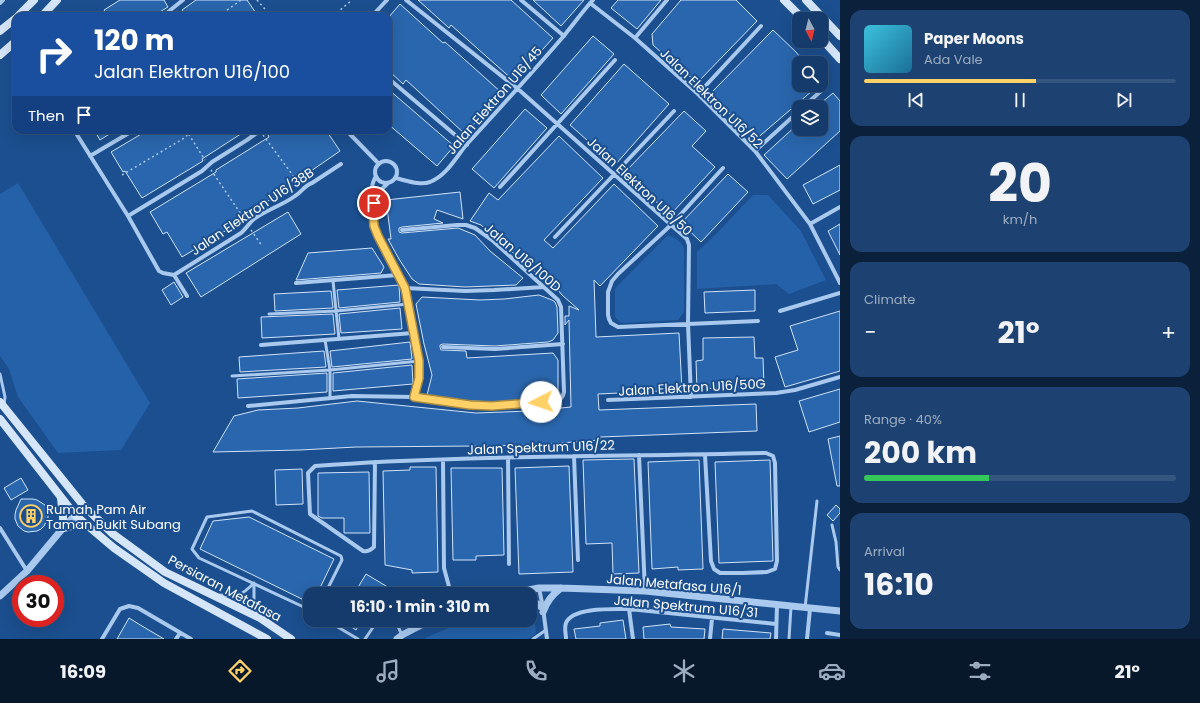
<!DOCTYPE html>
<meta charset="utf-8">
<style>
:root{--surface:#143b6b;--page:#1d4271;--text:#f1f3f6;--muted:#9dadc1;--line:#33557e;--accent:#ffd166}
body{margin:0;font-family:Poppins,sans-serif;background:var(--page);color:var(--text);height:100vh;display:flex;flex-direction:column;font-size:15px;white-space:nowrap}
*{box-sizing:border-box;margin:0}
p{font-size:13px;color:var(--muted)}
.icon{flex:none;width:22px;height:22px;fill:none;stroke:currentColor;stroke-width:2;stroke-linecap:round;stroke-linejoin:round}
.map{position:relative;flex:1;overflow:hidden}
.drawer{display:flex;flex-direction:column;gap:10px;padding:10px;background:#0b203b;width:360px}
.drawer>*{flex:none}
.hud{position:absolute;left:12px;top:12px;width:380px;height:122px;border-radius:12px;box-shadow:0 4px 16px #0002,0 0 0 1px var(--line);background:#1a4fa0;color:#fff;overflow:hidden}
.needle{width:26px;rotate:173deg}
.fabs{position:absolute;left:792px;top:12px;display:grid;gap:8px}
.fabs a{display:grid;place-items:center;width:36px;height:36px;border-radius:8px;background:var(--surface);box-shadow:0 4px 16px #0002,0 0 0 1px var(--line);font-size:20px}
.speed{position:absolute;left:12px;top:575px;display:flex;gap:8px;font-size:20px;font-weight:700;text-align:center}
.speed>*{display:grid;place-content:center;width:52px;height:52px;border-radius:50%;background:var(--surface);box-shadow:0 4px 16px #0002,0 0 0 1px var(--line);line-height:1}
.speed .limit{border:6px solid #d22;background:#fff;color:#111}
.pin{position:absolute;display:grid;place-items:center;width:34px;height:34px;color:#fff;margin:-17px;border:2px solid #fff;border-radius:50%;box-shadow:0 1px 4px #0007}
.me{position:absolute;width:44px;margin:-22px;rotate:266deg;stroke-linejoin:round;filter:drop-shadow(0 0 3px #0008)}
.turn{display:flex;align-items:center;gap:14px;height:84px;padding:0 16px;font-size:18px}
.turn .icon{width:52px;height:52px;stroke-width:2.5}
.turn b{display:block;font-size:28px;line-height:34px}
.then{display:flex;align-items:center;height:38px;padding:0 16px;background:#0003;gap:8px;font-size:15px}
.big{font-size:30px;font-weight:700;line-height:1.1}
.drawer .card{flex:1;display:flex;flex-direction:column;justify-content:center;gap:6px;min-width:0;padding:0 14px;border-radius:12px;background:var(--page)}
.drawer .dial{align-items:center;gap:0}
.dial b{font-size:52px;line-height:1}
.song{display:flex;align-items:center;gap:12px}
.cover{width:48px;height:48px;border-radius:6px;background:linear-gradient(135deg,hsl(190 70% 55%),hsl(200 70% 35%))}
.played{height:4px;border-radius:2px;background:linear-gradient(90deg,var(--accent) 55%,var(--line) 55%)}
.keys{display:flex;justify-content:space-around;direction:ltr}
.heat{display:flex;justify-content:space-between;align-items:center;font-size:22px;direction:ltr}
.charge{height:6px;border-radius:3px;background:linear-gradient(90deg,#34c759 40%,var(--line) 0)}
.trip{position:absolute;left:303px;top:587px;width:234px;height:40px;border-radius:12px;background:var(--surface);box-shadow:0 4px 16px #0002,0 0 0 1px var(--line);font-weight:700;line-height:40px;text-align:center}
.tab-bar{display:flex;height:64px;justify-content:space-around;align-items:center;background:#08182b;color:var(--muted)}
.tab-bar .icon{width:28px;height:28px}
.tab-bar .active{color:var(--accent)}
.tab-bar b{font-size:18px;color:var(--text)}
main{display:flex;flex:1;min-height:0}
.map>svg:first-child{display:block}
</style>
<main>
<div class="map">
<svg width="840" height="639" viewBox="0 0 840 639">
<rect width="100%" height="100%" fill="#1b4f8f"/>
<!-- green -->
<path fill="#2461a8" d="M18,183L150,403L121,450L58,453L18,397L9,369L0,356V194Z
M753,195H768L801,231L826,280L789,294L776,284L697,289V252L716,234Z
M668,235C676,238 680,241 684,248V312L678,320L621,323L615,317V289L622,281Z
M530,606L533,607L536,633L528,639H424L427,637L468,620H530Z"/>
<!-- building -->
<path fill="#2a66ad" stroke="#cfe3fa" d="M120,0H164L168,7L153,16H108L104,10Z
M196,0H247L258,16H186L182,10Z
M418,0H511L553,38L514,81L451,25L449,28Z
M533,0H584L561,26Z
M618,0H661L637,29L611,8Z
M681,0H736L757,21L697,83L673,61L672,62L653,45L652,34Z
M400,4L443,43L445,42L502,93L465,134L406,80L403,84L388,70V18Z
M773,30L796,52L805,63H799V85H819L754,141L732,116L710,94Z
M593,36L614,54L561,114L541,95Z
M624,64L669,104L615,165L570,125Z
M388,89L454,146L437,166L388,124Z
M833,93L840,101V131L787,179L764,155L799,123V129H821V103Z
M525,109L547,128L494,188L472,169Z
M684,111L706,131L692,146L715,167L670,215L625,172Z
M94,130H116L100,140Z
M148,130H247L202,159L203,161L142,198L125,171L123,172L111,152Z
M275,130H326L340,151L295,182L296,184L240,218L242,221L182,257L167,232L163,234L150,212L216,172V170L269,137L268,135Z
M559,136L603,178L544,240L553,248L614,184L658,226L600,286L594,280L596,337L679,333L682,390L598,394L599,410L756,404L757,431L600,437V440L533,445L477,446L356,447L300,450L213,452L234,416L258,410L298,408L357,401L476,413L530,411L571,407L569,320L565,325V316H569V306L579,310L562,295L554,285L555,289L481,225L470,221L489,193L498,200Z
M840,165V190L813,204L803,185Z
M728,174L748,192L701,242L681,223Z
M460,192L463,219L437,210L434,219L443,223L402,227L399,228V232L402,233L458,228L475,235L490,251L523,278L516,285L465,287L419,284L412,279L399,259L388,239H391L386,200Z
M288,212L301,234L201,297L186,273Z
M840,224V255L828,231Z
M372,248L384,267L381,273L296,280L308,253Z
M174,282L183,297L171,305L162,290Z
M399,285L400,302L339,308L337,290Z
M755,290V311L705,313L704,292Z
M331,291L333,308L275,311L274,294Z
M539,295L552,300L555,302L557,307L558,333L553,340L548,342L495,346L443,344L440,345V347L441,350H443L466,351L467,358L553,353L558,360V396L555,398L492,402L457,400L427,395L432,375L424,344L416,304L422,297L480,300L504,299Z
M400,308L402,329L341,333L339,314Z
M840,311V371L785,387L775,357L798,350L790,326Z
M333,314L335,334L262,338L261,317Z
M754,337L755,358H763L764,386L697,389L696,361L703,360V338Z
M410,342L412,359L332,367L330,351Z
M324,351L326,367L240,372L239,357Z
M412,365L413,384L333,391V373Z
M327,373V392L238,398L237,379Z
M840,389V422L809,432L799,401Z
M840,436V486H837L828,439Z
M634,459L639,573L613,574L612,543L586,544L583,460Z
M699,460L703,569L678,570V567L652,569L648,462Z
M770,460L773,561L719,563L715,462Z
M569,466L573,572L519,574L515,468Z
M410,467H436L438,572L412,573V570L385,565L383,471L410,470Z
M451,468H502L504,555L476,556V560H453Z
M302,469L303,504L276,505L275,470Z
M369,472L370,533H344V518H322L318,516V473Z
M21,478L28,490L11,500L4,488Z
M21,499H33L37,500L45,505L48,514V518L44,526L41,529L37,531L28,532L24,531L18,526L15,519V515L16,510Z
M836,505L840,509V513L833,521L827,515Z
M249,517L334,559L317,594H310V603L200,549L213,521Z
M366,574L391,589L388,594H354Z
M129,618L142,626L164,639H117Z
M349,620H362L356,630L347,624Z
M623,620L626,639H576L574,629L600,626V623Z
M670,624L671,627L705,629L704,639H644L643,627Z
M723,629L771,633L770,639H722Z"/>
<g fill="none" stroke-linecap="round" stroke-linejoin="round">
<!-- path -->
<path stroke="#a9c9ee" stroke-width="1.5" stroke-dasharray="2 3" stroke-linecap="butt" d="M257,0L271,16
M177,11L181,16
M219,16L241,0
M333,16L352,0
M186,130L205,160
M263,135L300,185
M211,170L245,220
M122,175L186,137L188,133L193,130
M251,230L262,246"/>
<!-- service -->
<path stroke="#a9c9ee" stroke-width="3" d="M333,281L339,339
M269,314L336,311L408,304
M325,340L330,370V397
M0,374L5,397L4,405
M232,376L330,370L419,361
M832,525L836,542L838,567L840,570
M254,583V601L260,616
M220,595C238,597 241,596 254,583
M805,608L817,501
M310,610L199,558L192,549L207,517L252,511L341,556L342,560L325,594
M395,620L402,635
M336,626L358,639
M365,639L378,620
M533,639L546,630
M789,639L791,607"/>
<!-- minor -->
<path stroke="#a9c9ee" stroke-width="4" d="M406,0L518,89L687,239L689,245L688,324L691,397
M521,0L564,36
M0,3L3,0
M590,3L635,38L698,94L755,151L810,224L840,283
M163,16L183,0
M372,16L387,0
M635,38L667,0
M388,78L467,145
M698,94L761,26
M803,107L821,91
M74,130L128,216L159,271L163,273L174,275
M346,130L379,164
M755,151L799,111
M90,156L134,130
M375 172a11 11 0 1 1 22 0a11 11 0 1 1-22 0Z
M723,168L671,225L618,274L612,281L608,292V315L609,319L611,323L618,327L758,321
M395,178C406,180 419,186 430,182C448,175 457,155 468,143C500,108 532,73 562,38C573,25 582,12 593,0
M388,183L380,191L374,203L373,212L374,226L378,236L405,288L419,361V378L414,397
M500,187L615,60
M374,203C372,191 370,187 376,176
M128,216L202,171L212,162L247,140L261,130
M810,224L840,207
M555,237L674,111
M174,275L241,233C246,229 249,223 254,219C266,210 283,205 295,196C302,192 305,185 312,183L341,164
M174,275L187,296
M296,283L398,275
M405,288L465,291L494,290L544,287
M780,311L840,293
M261,345L413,333
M443,347L495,349L563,344
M608,400L776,393L795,390L840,377
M248,406L352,396L414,397L470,405L492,406L556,401C561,400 563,397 564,392L561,307L558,300L492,240L475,228L466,225H457L402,230
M639,455L645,591
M574,456L578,560
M508,458L509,564
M443,460L444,568L451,594
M375,462L374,547C370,550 368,552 363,551L310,514L308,473L315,466C465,455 616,457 766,453L773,456L775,463L777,561L775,569L767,572L743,573H720L714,569L711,561L705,455
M0,528L27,571
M539,588L543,608L547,639
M629,609L633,639
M827,633L840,635
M102,639L120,609L129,606L138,608L191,639
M176,639L180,633
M566,639C566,634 564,628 566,623C572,607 614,609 629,609L776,624
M710,639L712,618
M776,639L777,605
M807,639L810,609"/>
<!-- tertiary -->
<path stroke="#a9c9ee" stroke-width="7" d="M506,594L539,588H561L645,591L840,611
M0,596L27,571L63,528L75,515
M530,599L543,608
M543,612C547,601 552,595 561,588
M397,639L402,635L431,620"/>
<!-- secondary -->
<path stroke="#d6e6fa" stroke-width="8" d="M784,0L803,19
M806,0L840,36
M18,16L34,0
M42,16L57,0
M0,31L16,18
M821,38L840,59
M0,55L16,41
M0,402L83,505L113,534L165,572L260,618L291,639
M0,419L75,515L114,548L164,583L267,639
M61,498L63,517V528L76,525H87"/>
</g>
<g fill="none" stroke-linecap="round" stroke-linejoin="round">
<!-- route casing -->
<g stroke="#a68842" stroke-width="10">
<path id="route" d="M374,203L373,212L374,226L378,236L405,288L419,361V378L414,397L470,405L492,406L541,402"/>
</g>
<!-- route -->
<use href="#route" stroke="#ffd166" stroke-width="7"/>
</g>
<!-- icons -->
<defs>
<g id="building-ring" transform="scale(1.15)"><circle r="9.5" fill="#1b4f8f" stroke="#ffd166" stroke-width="1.5"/><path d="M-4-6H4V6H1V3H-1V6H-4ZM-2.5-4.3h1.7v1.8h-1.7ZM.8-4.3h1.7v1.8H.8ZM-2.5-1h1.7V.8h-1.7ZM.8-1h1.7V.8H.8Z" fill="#ffd166"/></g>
</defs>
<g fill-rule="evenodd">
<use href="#building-ring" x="31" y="516"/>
</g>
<g text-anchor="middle" stroke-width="4" stroke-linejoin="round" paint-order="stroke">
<!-- street labels -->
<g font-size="13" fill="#fff" stroke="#1b4f8f">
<text transform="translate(712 98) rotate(44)" y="5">Jalan Elektron U16/52</text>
<text transform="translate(494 100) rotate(-49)" y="5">Jalan Elektron U16/45</text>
<text transform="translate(640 186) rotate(43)" y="5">Jalan Elektron U16/50</text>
<text transform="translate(252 211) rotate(-34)" y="5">Jalan Elektron U16/38B</text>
<text transform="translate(523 257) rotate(41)" y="5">Jalan U16/100D</text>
<text transform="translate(692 387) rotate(-3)" y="5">Jalan Elektron U16/50G</text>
<text transform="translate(541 447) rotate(-2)" y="5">Jalan Spektrum U16/22</text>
<text transform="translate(674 584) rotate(5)" y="5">Jalan Metafasa U16/1</text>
<text transform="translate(225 588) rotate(28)" y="5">Persiaran Metafasa</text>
<text transform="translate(686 606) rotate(5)" y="5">Jalan Spektrum U16/31</text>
</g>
<!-- poi labels -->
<g font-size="13" fill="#fff" stroke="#1b4f8f" text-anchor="start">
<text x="46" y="514">Rumah Pam Air<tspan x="46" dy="15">Taman Bukit Subang</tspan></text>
</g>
</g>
</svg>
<div class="fabs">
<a><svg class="needle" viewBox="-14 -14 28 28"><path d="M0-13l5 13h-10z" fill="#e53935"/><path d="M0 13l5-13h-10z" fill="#9dadc1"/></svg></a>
<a><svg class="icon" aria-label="search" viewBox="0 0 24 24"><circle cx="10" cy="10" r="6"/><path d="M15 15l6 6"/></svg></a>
<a><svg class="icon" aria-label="layers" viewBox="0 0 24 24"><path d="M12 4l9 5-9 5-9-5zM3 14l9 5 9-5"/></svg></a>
</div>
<div class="speed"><div class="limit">30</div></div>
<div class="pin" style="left:374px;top:203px;background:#d93025"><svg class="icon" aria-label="arrive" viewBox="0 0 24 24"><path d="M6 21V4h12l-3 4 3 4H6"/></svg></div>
<svg class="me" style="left:541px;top:402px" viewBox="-20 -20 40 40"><circle r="19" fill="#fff"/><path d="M0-13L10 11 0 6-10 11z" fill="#ffd166"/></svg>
<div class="trip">16:10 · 1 min · 310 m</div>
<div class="hud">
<div class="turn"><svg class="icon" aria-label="right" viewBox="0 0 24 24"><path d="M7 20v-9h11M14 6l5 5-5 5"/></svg><div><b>120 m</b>Jalan Elektron U16/100</div></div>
<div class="then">Then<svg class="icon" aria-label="arrive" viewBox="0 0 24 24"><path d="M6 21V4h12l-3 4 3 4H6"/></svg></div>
</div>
</div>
<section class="drawer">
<div class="card">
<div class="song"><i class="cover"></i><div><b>Paper Moons</b><p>Ada Vale</p></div></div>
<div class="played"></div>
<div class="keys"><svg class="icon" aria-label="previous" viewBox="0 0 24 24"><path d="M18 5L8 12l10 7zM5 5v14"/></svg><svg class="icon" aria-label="pause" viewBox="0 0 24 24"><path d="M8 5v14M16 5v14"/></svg><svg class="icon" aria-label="next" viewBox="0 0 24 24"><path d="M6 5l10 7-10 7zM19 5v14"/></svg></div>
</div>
<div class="card dial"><b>20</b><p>km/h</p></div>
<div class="card"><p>Climate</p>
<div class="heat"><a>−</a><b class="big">21°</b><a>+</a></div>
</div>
<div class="card"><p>Range · 40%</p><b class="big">200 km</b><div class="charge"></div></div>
<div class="card"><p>Arrival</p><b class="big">16:10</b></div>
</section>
</main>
<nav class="tab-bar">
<b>16:09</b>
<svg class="icon active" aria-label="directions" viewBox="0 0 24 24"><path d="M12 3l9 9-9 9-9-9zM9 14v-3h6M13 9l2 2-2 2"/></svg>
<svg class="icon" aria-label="music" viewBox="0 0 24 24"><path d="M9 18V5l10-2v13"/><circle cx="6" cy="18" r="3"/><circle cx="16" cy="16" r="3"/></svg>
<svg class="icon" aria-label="phone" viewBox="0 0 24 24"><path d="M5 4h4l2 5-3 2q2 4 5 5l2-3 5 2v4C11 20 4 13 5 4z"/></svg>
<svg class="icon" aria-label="climate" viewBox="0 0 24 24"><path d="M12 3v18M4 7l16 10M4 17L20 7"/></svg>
<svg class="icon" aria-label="car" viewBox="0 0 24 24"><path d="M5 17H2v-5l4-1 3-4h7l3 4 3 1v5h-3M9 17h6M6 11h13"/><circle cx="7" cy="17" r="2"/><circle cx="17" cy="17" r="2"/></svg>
<svg class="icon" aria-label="filters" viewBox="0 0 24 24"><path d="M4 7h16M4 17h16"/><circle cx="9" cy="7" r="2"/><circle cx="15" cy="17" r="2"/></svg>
<b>21°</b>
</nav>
